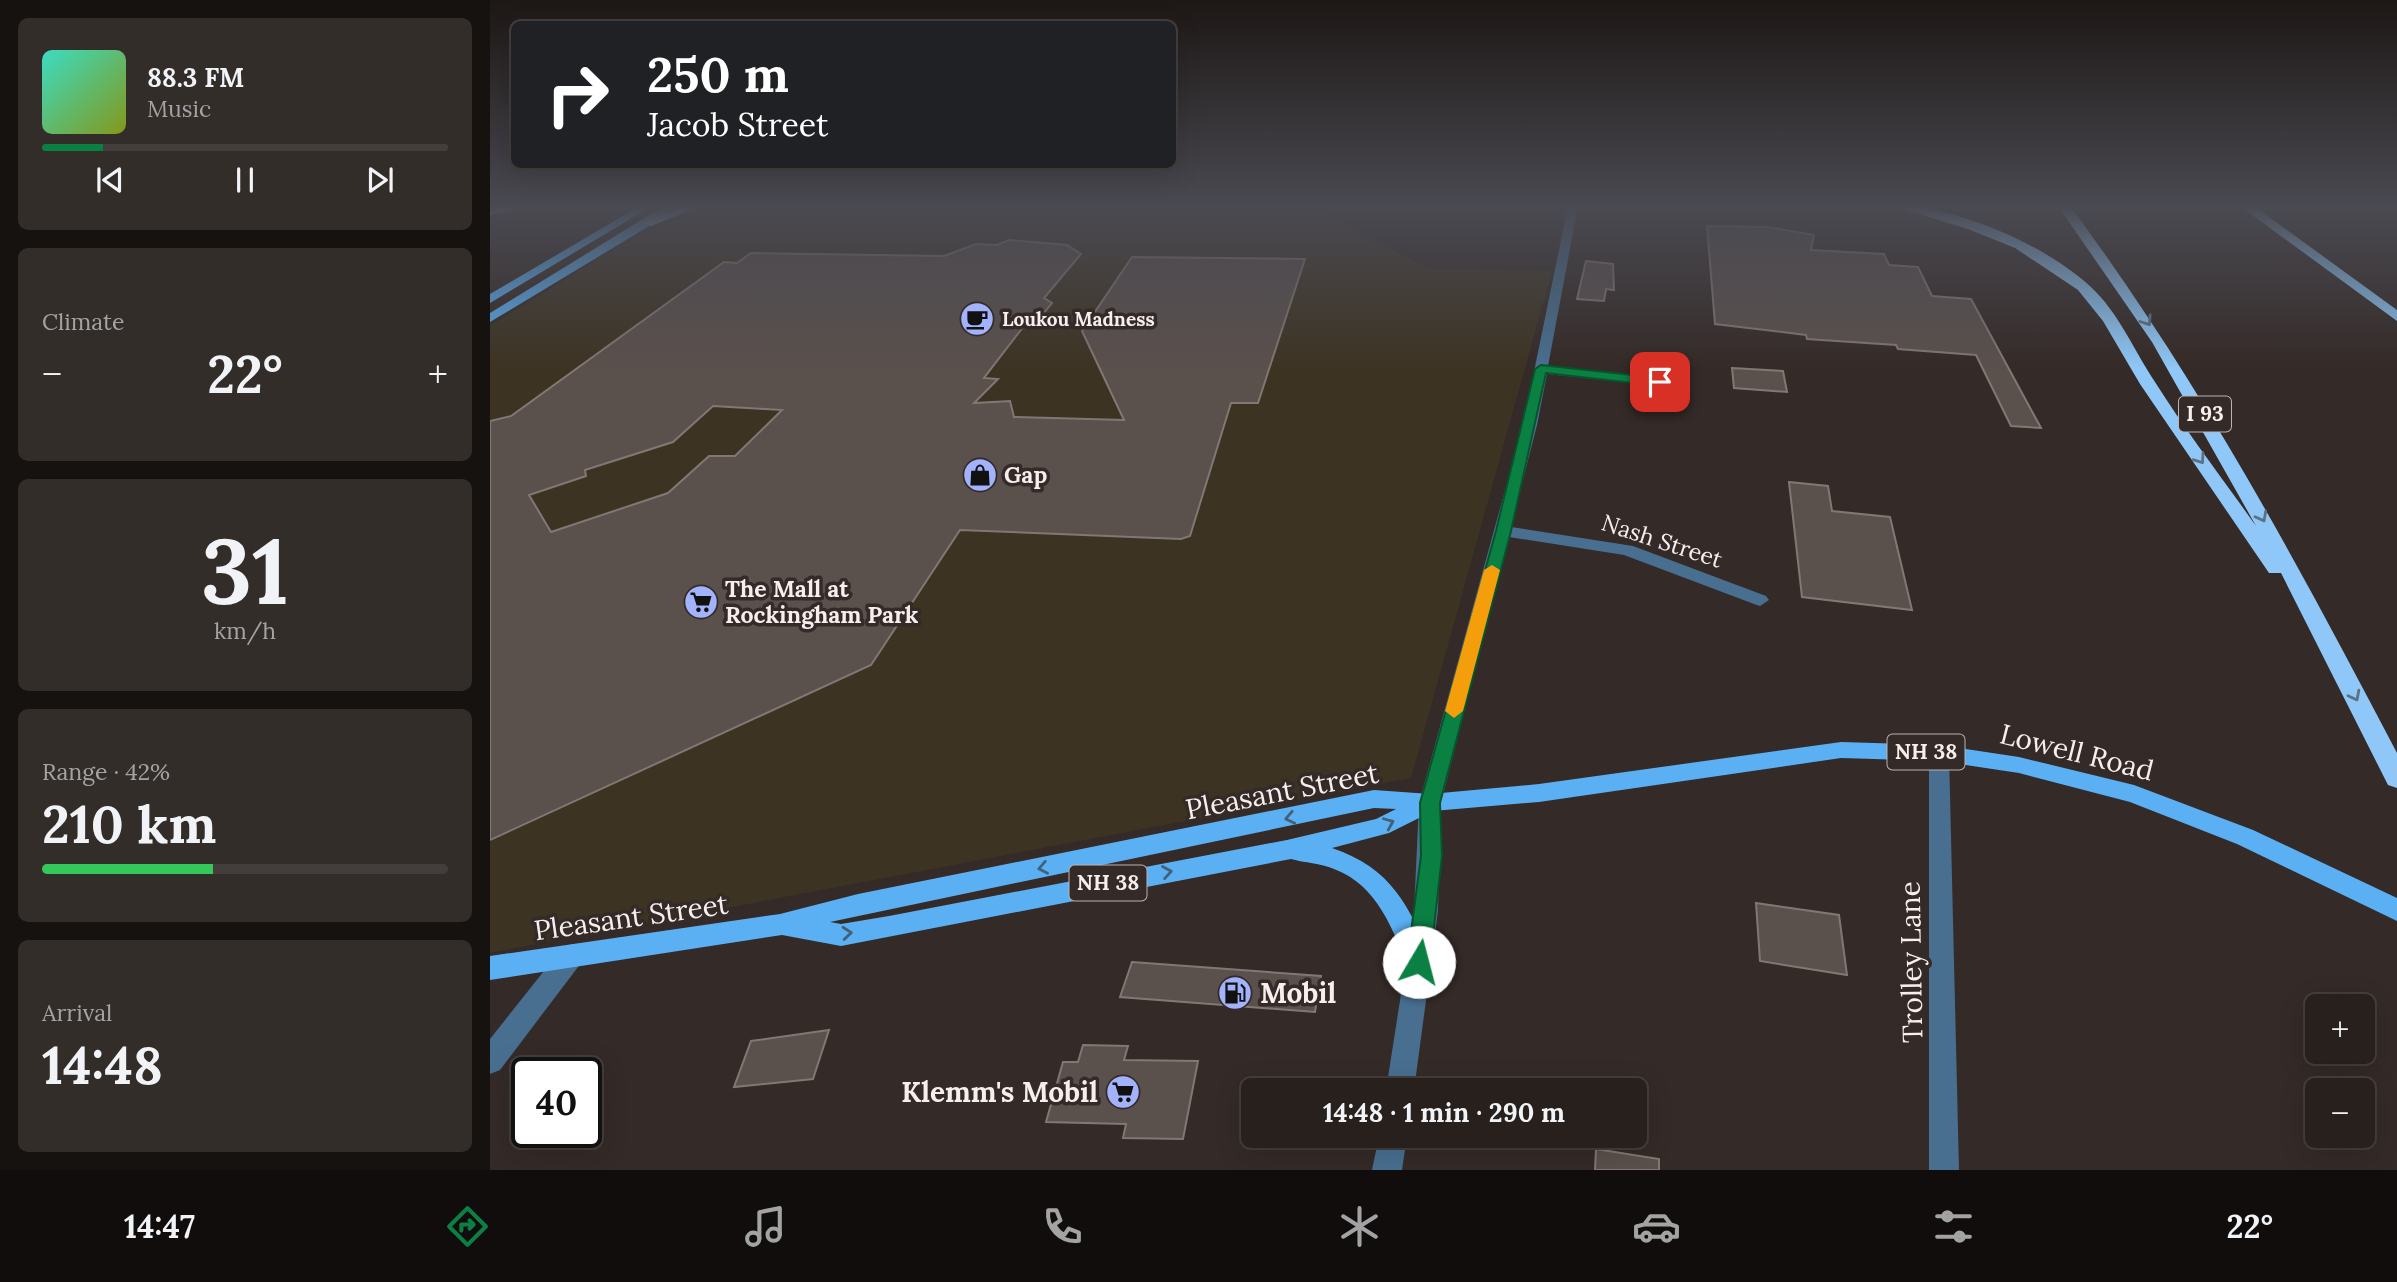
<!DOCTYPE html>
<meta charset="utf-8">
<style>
:root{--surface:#27201d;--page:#332d2a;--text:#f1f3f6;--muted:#a4a3a4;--line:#433e3b;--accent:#0b8043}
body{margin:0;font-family:Lora,serif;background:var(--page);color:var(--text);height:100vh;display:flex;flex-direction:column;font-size:26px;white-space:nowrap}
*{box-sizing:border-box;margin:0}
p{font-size:23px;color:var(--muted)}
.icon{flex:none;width:38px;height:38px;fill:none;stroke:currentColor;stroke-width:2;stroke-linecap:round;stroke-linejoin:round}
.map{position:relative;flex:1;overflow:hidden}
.panel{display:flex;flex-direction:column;gap:18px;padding:18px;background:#151210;width:490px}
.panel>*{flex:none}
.guide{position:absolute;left:21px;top:21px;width:665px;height:147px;border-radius:10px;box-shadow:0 7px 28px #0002,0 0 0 2px var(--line);background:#202124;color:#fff;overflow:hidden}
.fabs{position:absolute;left:1815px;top:994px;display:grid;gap:14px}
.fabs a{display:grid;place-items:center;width:70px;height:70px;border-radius:10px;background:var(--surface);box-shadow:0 7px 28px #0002,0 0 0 2px var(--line);font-size:35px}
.speed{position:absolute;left:21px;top:1057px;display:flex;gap:14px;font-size:35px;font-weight:700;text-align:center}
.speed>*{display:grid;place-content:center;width:91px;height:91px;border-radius:50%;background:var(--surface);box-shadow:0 7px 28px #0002,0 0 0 2px var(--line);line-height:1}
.speed .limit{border:4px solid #111;border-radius:10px;background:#fff;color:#111}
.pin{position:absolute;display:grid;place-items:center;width:60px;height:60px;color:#fff;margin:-30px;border-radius:14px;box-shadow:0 4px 10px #0006}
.me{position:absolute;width:77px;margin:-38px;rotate:8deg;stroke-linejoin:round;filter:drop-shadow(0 0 5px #0008)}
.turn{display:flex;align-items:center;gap:24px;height:147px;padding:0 21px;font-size:32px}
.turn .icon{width:91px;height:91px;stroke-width:2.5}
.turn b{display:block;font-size:49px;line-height:60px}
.big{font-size:52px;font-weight:800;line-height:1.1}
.panel .widget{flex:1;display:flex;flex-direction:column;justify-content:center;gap:10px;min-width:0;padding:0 24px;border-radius:10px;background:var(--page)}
.panel .dial{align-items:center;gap:0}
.dial b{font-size:91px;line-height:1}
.song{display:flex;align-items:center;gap:21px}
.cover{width:84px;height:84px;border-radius:10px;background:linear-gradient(135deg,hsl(170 70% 55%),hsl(70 70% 35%))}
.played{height:7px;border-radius:4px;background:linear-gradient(90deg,var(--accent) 15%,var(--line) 15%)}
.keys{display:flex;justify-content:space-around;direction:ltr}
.heat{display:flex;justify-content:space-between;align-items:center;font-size:38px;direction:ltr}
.charge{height:10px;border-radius:5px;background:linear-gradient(90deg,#34c759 42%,var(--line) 0)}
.trip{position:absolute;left:751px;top:1078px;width:406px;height:70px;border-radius:10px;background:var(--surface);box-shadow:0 7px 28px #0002,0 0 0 2px var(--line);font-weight:800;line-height:70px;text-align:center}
.tab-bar{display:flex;height:112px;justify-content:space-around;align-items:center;background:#100d0c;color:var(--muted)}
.tab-bar .icon{width:49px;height:49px}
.tab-bar .on{color:var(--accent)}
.tab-bar b{font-size:32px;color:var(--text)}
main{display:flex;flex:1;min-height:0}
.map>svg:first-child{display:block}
</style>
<main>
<section class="panel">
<div class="widget">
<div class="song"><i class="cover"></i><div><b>88.3 FM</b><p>Music</p></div></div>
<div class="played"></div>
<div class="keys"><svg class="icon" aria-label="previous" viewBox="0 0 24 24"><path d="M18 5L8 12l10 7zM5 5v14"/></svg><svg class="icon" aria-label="pause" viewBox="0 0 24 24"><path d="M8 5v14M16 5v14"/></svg><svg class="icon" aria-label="next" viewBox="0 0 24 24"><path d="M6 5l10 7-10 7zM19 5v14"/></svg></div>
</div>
<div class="widget"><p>Climate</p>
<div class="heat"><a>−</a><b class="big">22°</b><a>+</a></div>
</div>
<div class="widget dial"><b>31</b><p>km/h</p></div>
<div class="widget"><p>Range · 42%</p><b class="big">210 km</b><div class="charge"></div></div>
<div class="widget"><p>Arrival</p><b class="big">14:48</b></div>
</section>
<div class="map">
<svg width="1907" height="1170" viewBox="0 0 1907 1170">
<rect width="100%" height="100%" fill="#342a27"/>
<!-- commercial -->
<path fill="#3d3323" d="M216,206H806L831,212L939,269L1062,271L921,778L0,953V326L139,240Z"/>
<!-- building -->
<path fill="#5a504c" stroke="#837773" stroke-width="2" fill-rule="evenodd" d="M1217,226L1277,227L1324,235L1321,250L1394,254L1399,265L1428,267L1442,296L1481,299L1551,428L1521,426L1486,355L1408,349L1406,345L1317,339L1316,335L1225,324Z
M519,240L577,245L591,254L554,298L562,303L550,318L537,322L494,378L508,379L484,403L520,401L524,417L634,420L592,331L642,257L815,259L768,403H741L700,536L691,539L470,530L381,665L0,840V421L21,416L234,262L247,263L261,253L454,256L486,244L507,245ZM223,406L292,410L245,456H219L178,493L61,532L39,495L96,476L95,470L183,442Z
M1096,261L1123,264L1124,290L1116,289L1114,301L1087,299Z
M1242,368L1293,371L1297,392L1244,388Z
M1299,482L1338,486L1342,511L1400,517L1422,610L1312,597Z
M1266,903L1349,915L1357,975L1270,961Z
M642,962L831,976L825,1012L630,997Z
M339,1030L323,1079L244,1087L261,1041Z
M593,1045L638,1046L634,1060L708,1061L693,1139L633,1138L636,1124L556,1122L573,1062H588Z
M1106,1149L1169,1159V1170H1105Z"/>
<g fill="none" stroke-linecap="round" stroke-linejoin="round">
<!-- minor -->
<path fill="#486f90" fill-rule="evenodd" d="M1078,206H1088L1058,366L1170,378L1200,388L1193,392L1170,386L1057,374L1047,425L1021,527L1143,546L1276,596L1279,600L1270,606L1264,604L1134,555L1019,537L951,803L948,911L924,1090H896L924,911L929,803L1033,425Z
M1449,745L1456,747L1459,753L1469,1170H1439V753L1442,747Z
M82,944L91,947L94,955L91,963L10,1070L0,1074V1039L73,947Z
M889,1136H917L912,1170H882Z"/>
<!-- major -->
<path fill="#5bb0f4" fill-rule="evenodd" d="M150,206H162L0,303V294Z
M174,206H185L161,225L0,322V313Z
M1351,742L1449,745L1529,757L1644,785L1763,830L1907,898V921L1747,844L1640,802L1529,773L1449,761L1351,758L1049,802L943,811L899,833L842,848C902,868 920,907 942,962L938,970L929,974L920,970C902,930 889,886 844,869C830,863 815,863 801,859L351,946L292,935L0,980V956L290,914L368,894L884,790L940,794L1049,784ZM884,808L906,809L886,819L797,840L399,916L351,924L340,922Z"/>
<!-- highway -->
<path fill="#8fc8f8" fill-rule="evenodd" d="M27,206L25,209L0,215V207Z
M194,206H211L161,226L151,223Z
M1403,206C1466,205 1562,247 1606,292C1631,318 1645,352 1665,382C1696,431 1732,478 1766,526L1662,342L1568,206H1580C1708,378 1808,564 1907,753V788L1898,785L1791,573H1779L1650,384L1613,321L1588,290L1525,248L1478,229Z
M1750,206H1764L1907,310V321Z"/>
</g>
<!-- one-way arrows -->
<defs><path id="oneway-chevron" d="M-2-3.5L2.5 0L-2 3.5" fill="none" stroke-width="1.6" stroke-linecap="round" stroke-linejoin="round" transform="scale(1.75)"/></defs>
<g stroke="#5d7185">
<use href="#oneway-chevron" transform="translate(1657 321) rotate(56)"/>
<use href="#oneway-chevron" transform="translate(1710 459) rotate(55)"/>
<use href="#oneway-chevron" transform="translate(1772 517) rotate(62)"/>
<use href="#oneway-chevron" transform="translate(1865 696) rotate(63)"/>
</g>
<g stroke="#446079">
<use href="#oneway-chevron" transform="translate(800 818) rotate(168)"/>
<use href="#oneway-chevron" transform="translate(899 823) rotate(-23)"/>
<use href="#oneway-chevron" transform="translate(553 868) rotate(169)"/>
<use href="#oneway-chevron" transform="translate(677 872) rotate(-10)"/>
<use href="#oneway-chevron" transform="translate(357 933) rotate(-5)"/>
</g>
<!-- sky -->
<linearGradient id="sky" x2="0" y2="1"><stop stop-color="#1d1715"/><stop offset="0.56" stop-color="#4a4a52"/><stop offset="1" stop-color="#4a4a52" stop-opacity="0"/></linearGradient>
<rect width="1907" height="370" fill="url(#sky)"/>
<!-- route -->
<path fill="#0b8043" stroke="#07532c" stroke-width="2" d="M1051,365L1170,378L1176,382L1170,386L1056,373L1021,531L950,803L952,856L940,962L937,970L929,973L920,970L917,962L931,856L930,803L1006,531L1045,369Z"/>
<!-- slow -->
<path fill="#f59e0b" d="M1002,565L1010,570L973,711L964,718L955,711L994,570Z"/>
<!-- icons -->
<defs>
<g id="cafe-disc" transform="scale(1.75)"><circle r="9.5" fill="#a2b2fd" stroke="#342a27"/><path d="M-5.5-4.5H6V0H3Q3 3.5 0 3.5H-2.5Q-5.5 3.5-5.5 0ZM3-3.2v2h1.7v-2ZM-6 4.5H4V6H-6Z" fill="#111"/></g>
<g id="shop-disc" transform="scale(1.75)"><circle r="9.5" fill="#a2b2fd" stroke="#342a27"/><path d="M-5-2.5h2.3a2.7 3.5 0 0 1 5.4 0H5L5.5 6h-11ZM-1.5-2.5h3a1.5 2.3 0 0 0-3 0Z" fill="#111"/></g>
<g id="supermarket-disc" transform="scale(1.75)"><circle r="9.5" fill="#a2b2fd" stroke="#342a27"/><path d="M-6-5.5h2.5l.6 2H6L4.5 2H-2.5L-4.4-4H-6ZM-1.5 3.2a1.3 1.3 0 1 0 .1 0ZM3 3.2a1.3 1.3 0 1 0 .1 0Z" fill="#111"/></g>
<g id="fuel-disc" transform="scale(1.75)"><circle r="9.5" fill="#a2b2fd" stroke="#342a27"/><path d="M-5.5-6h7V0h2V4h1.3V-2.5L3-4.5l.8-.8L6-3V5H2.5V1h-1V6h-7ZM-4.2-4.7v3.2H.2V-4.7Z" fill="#111"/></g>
</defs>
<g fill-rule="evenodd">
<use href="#cafe-disc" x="487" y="319"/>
<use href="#shop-disc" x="490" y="475"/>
<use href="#supermarket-disc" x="211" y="602"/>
<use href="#fuel-disc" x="745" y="993"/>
<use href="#supermarket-disc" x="633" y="1092"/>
</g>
<g text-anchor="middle" stroke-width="7" stroke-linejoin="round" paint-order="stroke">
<!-- far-poi labels -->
<g font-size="19" font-weight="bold" fill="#f6efed" stroke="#342a27" text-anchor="start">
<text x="512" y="326">Loukou Madness</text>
</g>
<!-- shield labels -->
<g fill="#342a27" stroke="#bcb4b2" stroke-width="2">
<rect x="1689" y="396.5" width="52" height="35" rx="5"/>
<rect x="1397.5" y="734.5" width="77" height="35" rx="5"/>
<rect x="579.5" y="865.5" width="77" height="35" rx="5"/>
</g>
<g font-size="21" font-weight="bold" fill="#f6efed">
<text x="1715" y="421">I 93</text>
<text x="1436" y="759">NH 38</text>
<text x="618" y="890">NH 38</text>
</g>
<!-- poi labels -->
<g font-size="23" font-weight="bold" fill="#f6efed" stroke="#342a27" text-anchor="start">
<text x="514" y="483">Gap</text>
<text x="235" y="597">The Mall at<tspan x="235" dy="26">Rockingham Park</tspan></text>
</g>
<!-- street labels -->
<g font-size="23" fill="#f6efed" stroke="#342a27">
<text transform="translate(1172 541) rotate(18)" y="8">Nash Street</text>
</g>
<!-- near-street labels -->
<g font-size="28" fill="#f6efed" stroke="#342a27">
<text transform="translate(1587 752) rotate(14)" y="10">Lowell Road</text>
<text transform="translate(792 791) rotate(-11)" y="10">Pleasant Street</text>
<text transform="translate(141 917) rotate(-8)" y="10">Pleasant Street</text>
<text transform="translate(1421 962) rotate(-91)" y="10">Trolley Lane</text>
</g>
<!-- near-poi labels -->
<g font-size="28" font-weight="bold" fill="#f6efed" stroke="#342a27" text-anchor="start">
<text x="770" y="1003">Mobil</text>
<text x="608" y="1102" text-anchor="end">Klemm's Mobil</text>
</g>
</g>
</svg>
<div class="fabs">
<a>+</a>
<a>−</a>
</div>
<div class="speed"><div class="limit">40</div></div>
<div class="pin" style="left:1170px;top:382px;background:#d93025"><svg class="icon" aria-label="arrive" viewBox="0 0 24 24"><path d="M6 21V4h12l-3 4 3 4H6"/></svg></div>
<svg class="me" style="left:929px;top:962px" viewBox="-20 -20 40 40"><circle r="19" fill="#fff"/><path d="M0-13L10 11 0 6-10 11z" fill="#0b8043"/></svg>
<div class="trip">14:48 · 1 min · 290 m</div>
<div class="guide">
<div class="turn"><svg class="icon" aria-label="right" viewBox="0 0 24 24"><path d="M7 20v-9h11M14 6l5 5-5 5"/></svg><div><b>250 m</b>Jacob Street</div></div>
</div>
</div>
</main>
<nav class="tab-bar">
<b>14:47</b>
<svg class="icon on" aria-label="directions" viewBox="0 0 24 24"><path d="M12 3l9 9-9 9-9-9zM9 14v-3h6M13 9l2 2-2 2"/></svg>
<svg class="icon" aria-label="music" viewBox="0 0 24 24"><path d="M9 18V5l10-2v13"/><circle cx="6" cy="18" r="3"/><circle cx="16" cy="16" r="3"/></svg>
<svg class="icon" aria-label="phone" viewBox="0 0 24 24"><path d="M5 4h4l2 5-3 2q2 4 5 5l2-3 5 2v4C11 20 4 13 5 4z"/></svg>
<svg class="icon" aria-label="climate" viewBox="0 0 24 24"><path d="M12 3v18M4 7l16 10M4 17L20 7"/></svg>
<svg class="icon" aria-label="car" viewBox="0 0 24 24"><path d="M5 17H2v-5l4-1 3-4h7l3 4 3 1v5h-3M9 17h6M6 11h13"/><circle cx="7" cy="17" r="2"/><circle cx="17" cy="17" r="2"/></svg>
<svg class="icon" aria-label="filters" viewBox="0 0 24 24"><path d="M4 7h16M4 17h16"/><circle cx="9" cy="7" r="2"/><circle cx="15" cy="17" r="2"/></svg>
<b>22°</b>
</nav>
